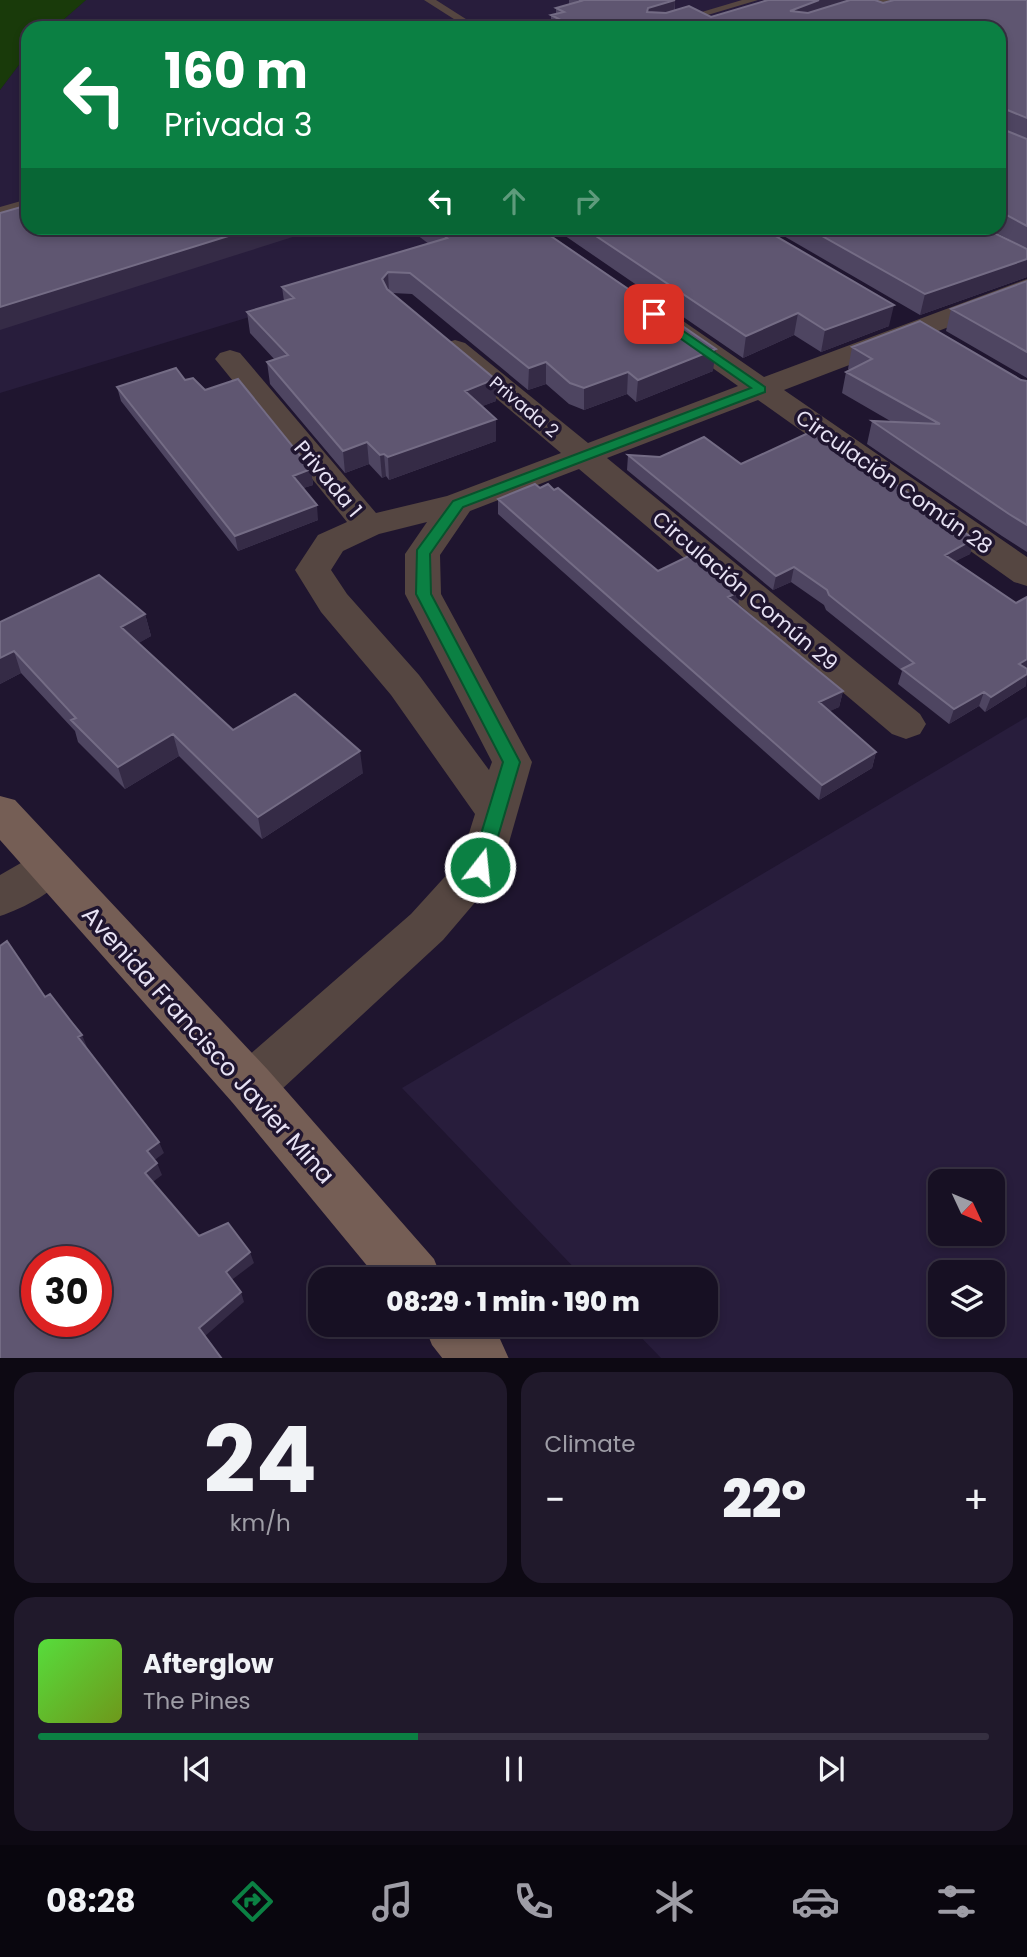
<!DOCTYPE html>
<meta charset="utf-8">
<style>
:root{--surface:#171023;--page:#20192b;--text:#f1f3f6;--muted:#9e9da6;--line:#363041;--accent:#0b8043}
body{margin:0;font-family:Poppins,sans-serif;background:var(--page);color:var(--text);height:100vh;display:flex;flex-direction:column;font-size:26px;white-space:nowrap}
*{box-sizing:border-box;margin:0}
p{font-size:23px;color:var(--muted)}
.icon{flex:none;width:38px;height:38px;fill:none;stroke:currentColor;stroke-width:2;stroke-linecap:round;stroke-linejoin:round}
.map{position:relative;height:1358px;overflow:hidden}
.drawer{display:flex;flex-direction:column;gap:14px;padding:14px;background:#0d0913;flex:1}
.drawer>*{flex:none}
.hud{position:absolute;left:21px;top:21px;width:985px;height:214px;border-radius:21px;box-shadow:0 4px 10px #0003,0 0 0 2px var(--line);background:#0b8043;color:#fff;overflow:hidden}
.needle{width:46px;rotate:134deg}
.fabs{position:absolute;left:928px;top:1169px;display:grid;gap:14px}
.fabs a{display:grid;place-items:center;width:77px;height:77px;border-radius:14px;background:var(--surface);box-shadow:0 4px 10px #0003,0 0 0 2px var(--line);font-size:35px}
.speed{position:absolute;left:21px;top:1246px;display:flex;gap:14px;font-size:35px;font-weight:700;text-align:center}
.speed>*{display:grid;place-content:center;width:91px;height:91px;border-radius:50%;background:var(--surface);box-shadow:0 4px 10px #0003,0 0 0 2px var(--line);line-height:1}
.speed .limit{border:10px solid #d22;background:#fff;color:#111}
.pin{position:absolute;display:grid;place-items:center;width:60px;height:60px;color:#fff;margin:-30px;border-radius:14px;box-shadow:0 4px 10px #0006}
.me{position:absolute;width:77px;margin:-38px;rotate:16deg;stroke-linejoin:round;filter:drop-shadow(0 0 5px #0008)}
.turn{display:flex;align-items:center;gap:24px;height:147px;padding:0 28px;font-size:32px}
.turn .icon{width:91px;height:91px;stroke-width:2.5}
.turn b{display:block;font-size:49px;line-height:60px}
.lanes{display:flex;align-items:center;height:66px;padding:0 28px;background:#0003;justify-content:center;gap:35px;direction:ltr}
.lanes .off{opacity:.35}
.big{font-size:52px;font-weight:800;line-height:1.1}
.drawer .card{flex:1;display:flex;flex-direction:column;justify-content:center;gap:10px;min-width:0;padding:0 24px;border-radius:21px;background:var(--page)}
.drawer .dial{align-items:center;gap:0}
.dial b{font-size:91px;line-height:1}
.song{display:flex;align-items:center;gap:21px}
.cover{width:84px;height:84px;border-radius:10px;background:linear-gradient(135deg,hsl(110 70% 55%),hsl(80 70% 35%))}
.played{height:7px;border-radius:4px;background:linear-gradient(90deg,var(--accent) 40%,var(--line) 40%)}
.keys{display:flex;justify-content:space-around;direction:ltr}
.heat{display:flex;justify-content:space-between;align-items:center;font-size:38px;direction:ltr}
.drawer .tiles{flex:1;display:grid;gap:14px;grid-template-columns:1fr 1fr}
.card:last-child{grid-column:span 2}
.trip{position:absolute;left:308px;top:1267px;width:410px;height:70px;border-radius:21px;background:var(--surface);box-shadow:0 4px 10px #0003,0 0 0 2px var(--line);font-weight:800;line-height:70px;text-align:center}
.tabs{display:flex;height:112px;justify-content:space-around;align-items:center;background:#09060e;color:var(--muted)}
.tabs .icon{width:49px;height:49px}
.tabs .on{color:var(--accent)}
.tabs b{font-size:32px;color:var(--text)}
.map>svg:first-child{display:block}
</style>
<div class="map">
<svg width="1027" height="1359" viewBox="0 0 1027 1359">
<rect width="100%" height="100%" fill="#1f152f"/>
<!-- built -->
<path fill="#281d3c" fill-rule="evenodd" d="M86,0H1027L999,28H54Z
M28,53V228H542L0,393V90Z
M1027,717V1358H661L629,1325H705V1279H585L402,1088ZM940,1181H992V1234H940ZM940,1272H992V1325H940Z"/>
<!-- green -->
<path fill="#193a0a" d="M0,0H86L54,28H28V53L0,90Z"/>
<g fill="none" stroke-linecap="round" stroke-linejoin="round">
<!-- lane -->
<path fill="#554641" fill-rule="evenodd" d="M424,0H436L480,28H468Z
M742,0H758L664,28H648Z
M877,0H893L862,10L857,7Z
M28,199V207L0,215V207Z"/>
<!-- street -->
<path fill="#554641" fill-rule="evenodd" d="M1027,279V297L784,390L1027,557V586L1014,582L758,400L607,458L920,714L926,724L920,734L906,739L892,734L579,469L470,511L440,555L441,594L532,762L502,867L495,879L443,940L268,1102L250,1109L232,1102L225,1086L232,1070L411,914L461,859L475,814L391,695L321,612L295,570L318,535L347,522L220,365L215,359L220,353L230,350L240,353L376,513L447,496L561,453L445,355L440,349L445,343L455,340L465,343L588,443L738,386L663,333L659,327L663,321L673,318L683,321L764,377ZM427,522L405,554V594L492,762L489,770L419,675L347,594L331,570L343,551L379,534Z
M48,850L63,856L70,868C58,891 24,908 0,916V875L33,856Z"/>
<!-- secondary -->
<path fill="#755e55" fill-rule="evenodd" d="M0,796L15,800L268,1070L434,1259L442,1279H378L232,1102L0,840Z
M424,1325H489L500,1339L509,1359H443L432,1345Z"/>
</g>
<!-- wall -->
<path fill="#4e4561" d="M569,0H675V10L711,17L846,1L883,3L1027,0V277L920,315L770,228H984L1018,244L987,228H999V28H551V15L556,14V8L569,4Z
M408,228H762L889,326L821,352L794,335L743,358L558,231L543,230L713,371L636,402L627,394L584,410L569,404L546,384L528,390L412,294L392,293L495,379L496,401L482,406L496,441L389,480L386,476L382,478L369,464L345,473L270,384L267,362L275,360L250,333L247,312L284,301L282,287L429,244Z
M1027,281V378L946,331L951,309Z
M852,347L1027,381V552L1002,536L867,444L872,421L892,422L842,393L846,372L849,370L848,369Z
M185,380L205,390L311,469L313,485L303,488L318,520L238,551L121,401L117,387Z
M628,455L741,464L974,539L970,554L955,561L1016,603L1027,597L1026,686L985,712L979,706L949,724L898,684L902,671L826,610L824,605L791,582L773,590L627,470Z
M540,488L658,571L738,606L843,691L839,707L829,711L876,752L872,768L819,800L498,514V499Z
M145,614L151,636L138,643L233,730L363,773L262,839L179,756L125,789L78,742L75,731L21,673L0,684V622Z"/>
<!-- shaded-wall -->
<path fill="#352b46" d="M675,0L674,17L647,12L648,8Z
M819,0H847L845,7L789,28L790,11Z
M254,228H321L0,330V307Z
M1027,259V277L920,315L925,294Z
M388,272L389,293L382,279Z
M894,305L889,326L821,352L825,330Z
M798,313L794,335L743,358L746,336Z
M716,349L713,371L636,402L638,380Z
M546,362V384L528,390L529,368Z
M628,372L627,394L584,410V388Z
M495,379L496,401L465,413V391Z
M496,419V441L389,480L388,457Z
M367,442L369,464L345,473L343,451Z
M384,454L386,476L382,478L380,455Z
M311,469L313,485L295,491L293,476Z
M317,505L318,520L238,551L235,536Z
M974,539L970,554L941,569L945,555Z
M794,567L791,582L773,590L776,576Z
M740,591L738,607L728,597Z
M145,614L151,636L127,650L121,627Z
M14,651L21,673L0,684V658Z
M1027,659V671L1019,664Z
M1027,674L1026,686L985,712L991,697Z
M843,691L839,707L816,718L819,702Z
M984,692L979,706L949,724L954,709Z
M173,734L179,756L125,789L118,767Z
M360,751L363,773L262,839L258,817Z
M876,752L872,768L819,800L822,785Z
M82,1035L87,1047L78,1037Z
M159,1142L164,1153L152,1162L147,1151Z
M157,1163L162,1175L150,1184L145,1173Z
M250,1252L254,1263L229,1282L226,1272Z
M241,1292L244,1302L204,1337L199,1328Z"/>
<!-- building -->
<path fill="#5f5671" stroke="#746c85" stroke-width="2" fill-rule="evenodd" d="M579,0H675L648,8L647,12L666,13L689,6L711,17L768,0H819L790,11L808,13L850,0H875L883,3L894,0H1027V118L1005,109L1001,112L1002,129L1027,139V226L999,211V28H576L551,15L564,12L556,8L581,1Z
M28,205V228H254L0,307V213Z
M433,228H539L716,349L638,380L628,372L584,388L570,383L546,362L529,368L410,273L388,272L382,279L387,289L495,379L465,391L496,419L388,457L384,454L380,455L367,442L343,451L267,362L288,355L247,312L294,298L282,287L447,238Z
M584,228H762L894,305L825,330L798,313L746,336Z
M808,228H984L1027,249V259L925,294Z
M1027,281V352L951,309Z
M920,321L1021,380L1027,381V525L1009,514L872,421L940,424L846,372L872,359L852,347Z
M176,368L185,380L193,378L205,390L238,379L311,469L293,476L317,505L235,536L117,387Z
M817,429L974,539L945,555L1016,603L1027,597V659L1019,664L1027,669V674L991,697L984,692L954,709L902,669L914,663L829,595L827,590L794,567L776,576L628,455L660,457L704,437L741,464Z
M535,484L540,488L548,484L554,490L558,488L658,571L695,553L740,591L728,597L843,691L819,702L876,752L822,785L498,499Z
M99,575L145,614L121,627L233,730L295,694L360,751L258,817L173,734L118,767L71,720L76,718L14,651L0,658V622Z
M7,941L45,997L50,994L70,1020L82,1035L78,1037L159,1142L147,1151L157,1163L145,1173L199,1236L228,1223L250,1252L226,1272L241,1292L199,1328L222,1359H0V946ZM37,1262H96V1321H37Z"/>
<!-- route -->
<path fill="#0b8043" stroke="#07532c" stroke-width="2" d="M654,311L765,387V392L463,507L430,554L431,594L520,762L489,867L480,874L471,867L503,762L416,594L417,550L453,501L751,388L650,317L649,314Z"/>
<g text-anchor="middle" stroke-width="7" stroke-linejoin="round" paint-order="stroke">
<!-- far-street labels -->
<g font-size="18" fill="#e7e2f4" stroke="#1f152f">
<text transform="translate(524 407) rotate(40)" y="6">Privada 2</text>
</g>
<!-- street labels -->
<g font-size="21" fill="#e7e2f4" stroke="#1f152f">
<text transform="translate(328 479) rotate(50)" y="7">Privada 1</text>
<text transform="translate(894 482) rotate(35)" y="7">Circulación Común 28</text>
<text transform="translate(745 591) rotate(40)" y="7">Circulación Común 29</text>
</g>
<!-- near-street labels -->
<g font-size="24" fill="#e7e2f4" stroke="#1f152f">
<text transform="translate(208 1045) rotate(48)" y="8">Avenida Francisco Javier Mina</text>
</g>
</g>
</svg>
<div class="fabs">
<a><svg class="needle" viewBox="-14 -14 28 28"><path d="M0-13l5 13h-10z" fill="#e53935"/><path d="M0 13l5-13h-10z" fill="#9e9da6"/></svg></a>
<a><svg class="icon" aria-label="layers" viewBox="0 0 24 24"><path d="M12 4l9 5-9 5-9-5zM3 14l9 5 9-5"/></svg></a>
</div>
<div class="speed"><div class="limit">30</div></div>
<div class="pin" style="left:654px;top:314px;background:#d93025"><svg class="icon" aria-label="arrive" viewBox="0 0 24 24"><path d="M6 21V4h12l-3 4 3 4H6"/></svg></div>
<svg class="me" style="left:480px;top:867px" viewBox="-20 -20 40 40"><circle r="17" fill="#0b8043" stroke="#fff" stroke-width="3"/><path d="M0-11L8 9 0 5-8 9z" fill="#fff"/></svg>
<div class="trip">08:29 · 1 min · 190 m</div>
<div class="hud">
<div class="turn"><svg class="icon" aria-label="left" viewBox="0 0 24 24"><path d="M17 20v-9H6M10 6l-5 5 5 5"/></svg><div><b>160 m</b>Privada 3</div></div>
<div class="lanes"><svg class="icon" aria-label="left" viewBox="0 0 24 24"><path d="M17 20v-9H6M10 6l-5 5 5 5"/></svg><svg class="icon off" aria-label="ahead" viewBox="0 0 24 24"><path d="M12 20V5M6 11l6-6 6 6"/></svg><svg class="icon off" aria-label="right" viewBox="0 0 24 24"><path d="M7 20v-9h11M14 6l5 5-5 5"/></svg></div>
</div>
</div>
<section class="drawer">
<div class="tiles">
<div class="card dial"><b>24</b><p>km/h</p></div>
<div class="card"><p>Climate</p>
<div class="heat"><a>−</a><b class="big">22°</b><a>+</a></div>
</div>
<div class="card">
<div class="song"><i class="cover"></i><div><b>Afterglow</b><p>The Pines</p></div></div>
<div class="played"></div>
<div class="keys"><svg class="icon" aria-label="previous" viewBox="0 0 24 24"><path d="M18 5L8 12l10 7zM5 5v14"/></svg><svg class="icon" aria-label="pause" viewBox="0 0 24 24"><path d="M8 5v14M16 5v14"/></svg><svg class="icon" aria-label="next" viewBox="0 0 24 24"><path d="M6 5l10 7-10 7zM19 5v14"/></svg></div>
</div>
</div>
</section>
<nav class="tabs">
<b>08:28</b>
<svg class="icon on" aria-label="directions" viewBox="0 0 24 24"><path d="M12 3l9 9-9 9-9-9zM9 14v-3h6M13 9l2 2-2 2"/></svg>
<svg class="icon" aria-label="music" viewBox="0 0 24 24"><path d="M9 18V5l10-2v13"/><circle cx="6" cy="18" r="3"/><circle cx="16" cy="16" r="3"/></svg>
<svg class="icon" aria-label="phone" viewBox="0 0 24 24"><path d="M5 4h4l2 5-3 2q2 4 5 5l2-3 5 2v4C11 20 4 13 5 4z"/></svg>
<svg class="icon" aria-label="climate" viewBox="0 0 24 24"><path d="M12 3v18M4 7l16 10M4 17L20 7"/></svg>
<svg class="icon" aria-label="car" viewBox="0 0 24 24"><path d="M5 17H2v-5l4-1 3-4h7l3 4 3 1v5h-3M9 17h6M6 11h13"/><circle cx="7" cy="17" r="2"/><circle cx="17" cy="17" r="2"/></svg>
<svg class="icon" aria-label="filters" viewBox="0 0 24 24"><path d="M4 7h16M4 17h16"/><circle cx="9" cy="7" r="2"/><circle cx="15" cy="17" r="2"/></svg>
</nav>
